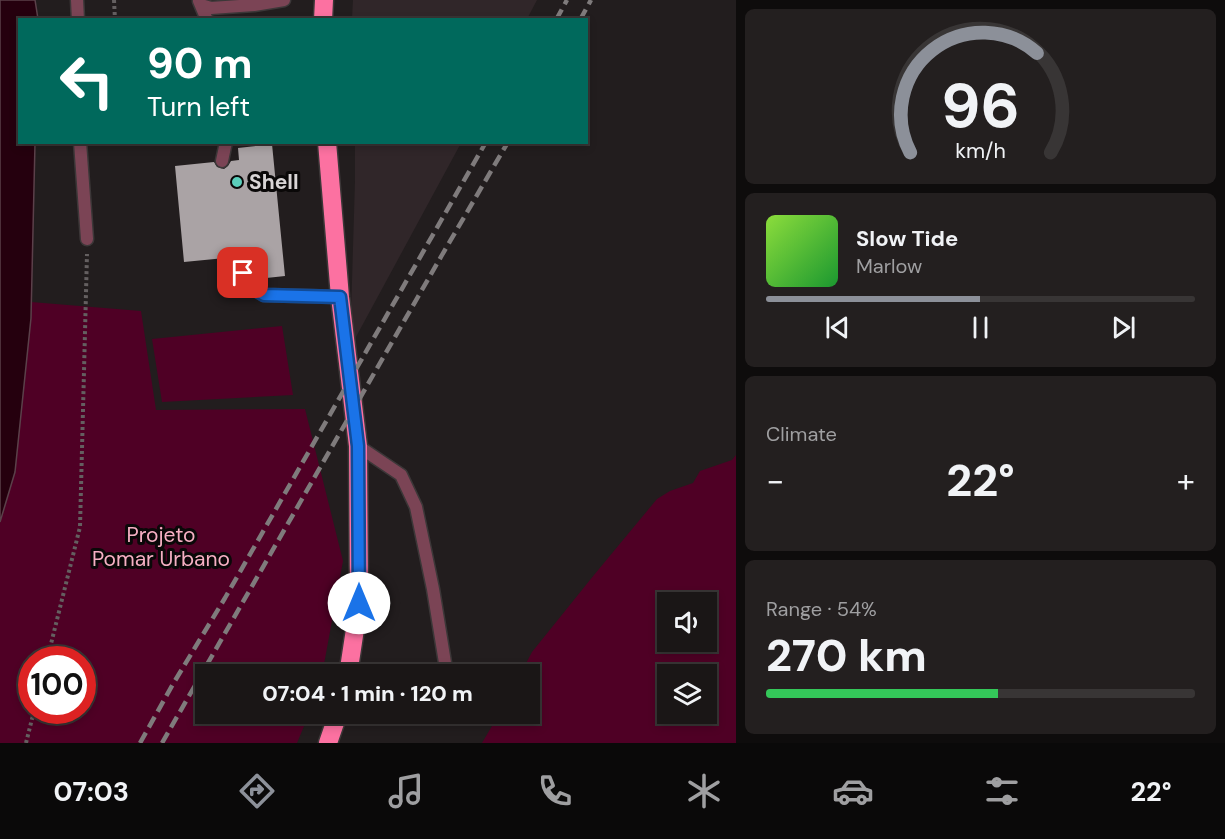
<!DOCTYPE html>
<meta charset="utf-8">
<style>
:root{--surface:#1a1616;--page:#231f1f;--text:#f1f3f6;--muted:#9f9fa1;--line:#383535;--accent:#8c9099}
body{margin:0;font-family:"DM Sans",sans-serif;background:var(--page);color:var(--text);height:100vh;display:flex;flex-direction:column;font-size:22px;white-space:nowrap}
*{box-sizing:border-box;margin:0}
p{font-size:20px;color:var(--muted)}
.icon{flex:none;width:33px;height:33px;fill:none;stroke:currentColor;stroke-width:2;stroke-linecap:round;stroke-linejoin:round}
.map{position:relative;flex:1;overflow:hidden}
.details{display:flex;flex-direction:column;gap:9px;padding:9px;background:#0e0c0c;width:489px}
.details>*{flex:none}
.banner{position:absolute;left:18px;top:18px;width:570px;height:126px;border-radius:0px;box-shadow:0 3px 9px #0003,0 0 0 2px var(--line);background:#00695c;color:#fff;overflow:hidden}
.tools{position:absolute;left:657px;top:592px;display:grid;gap:12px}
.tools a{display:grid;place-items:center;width:60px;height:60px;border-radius:0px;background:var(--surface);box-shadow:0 3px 9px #0003,0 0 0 2px var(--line);font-size:30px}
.speed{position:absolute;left:18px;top:646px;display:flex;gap:12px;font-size:30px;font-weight:700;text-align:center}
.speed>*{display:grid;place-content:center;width:78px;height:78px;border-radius:50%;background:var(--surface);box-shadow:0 3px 9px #0003,0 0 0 2px var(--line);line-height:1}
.speed .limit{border:9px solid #d22;background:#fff;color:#111}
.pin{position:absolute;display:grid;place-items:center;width:51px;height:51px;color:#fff;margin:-26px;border-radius:12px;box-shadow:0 3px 9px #0006}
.me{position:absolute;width:66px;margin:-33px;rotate:0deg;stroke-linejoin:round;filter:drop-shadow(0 0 4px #0008)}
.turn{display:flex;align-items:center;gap:21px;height:126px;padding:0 30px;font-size:27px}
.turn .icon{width:78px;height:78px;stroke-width:2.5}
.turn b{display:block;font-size:42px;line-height:51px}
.big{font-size:45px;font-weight:800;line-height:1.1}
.details .tile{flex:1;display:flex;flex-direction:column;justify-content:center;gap:9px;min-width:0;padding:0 21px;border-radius:9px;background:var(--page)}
.details .dial{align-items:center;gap:0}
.dial svg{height:156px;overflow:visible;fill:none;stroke:var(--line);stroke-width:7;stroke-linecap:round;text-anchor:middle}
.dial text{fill:var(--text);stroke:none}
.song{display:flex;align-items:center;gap:18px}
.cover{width:72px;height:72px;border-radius:9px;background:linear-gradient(135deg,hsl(90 70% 55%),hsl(130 70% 35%))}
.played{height:6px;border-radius:3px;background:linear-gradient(90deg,var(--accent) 50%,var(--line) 50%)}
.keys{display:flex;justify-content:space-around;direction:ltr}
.heat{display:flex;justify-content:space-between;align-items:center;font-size:33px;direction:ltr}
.charge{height:9px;border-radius:4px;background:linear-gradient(90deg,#34c759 54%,var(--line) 0)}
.trip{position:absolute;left:195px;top:664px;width:345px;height:60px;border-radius:0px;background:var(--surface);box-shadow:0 3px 9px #0003,0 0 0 2px var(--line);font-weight:800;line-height:60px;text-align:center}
.dock{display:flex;height:96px;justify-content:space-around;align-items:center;background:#0a0909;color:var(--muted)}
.dock .icon{width:42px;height:42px}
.dock .on{color:var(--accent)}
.dock b{font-size:27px;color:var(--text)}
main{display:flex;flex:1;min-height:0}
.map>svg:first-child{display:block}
</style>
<main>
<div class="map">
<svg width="736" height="743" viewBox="0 0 736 743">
<rect width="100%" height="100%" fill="#221d1e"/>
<!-- built -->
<path fill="#302629" d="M353,0H537L527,19H352Z
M355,143H461L350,348L355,181Z"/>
<!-- green -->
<path fill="#4f0025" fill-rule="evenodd" d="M31,302L141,311L156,410L305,409L343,561L322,675H206V714H309L297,743H0V522L15,472ZM32,660H82V711H32Z
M282,326L293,395L162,402L152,339Z
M736,455V743H482L499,714H530V675H520L532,652L594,575L657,499L670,491L693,483L700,471L732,460ZM668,603H706V642H668ZM668,675H706V714H668Z"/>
<!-- water -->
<path fill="#25000e" stroke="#5b404a" stroke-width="1.5" d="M0,0H35L38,19L20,20V142L35,143L31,318L15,472L0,522Z"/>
<!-- building -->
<path fill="#aaa3a5" d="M272,144L285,276L257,279L250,269L249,256L242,257L237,251L233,250L228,252L225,258L184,262L175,166L214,162L217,167L224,169L228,166L231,161L239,160L238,148Z"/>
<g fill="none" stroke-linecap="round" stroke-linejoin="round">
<!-- service casing -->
<g stroke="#3c3738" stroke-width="15">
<path id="service" d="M77,0L78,20
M199,1L207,20
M201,5L211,8L254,5L284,0
M80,142L87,239
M222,161L226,142
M233,258L254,289L264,295L340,297
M358,446L401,475L416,507L433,589L447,675
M454,714V718"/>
</g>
<!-- motorway casing -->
<g stroke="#3c3738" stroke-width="21">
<path id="motorway" d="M323,20L324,0
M327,142L340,297L358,446L359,603L348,675
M328,743L338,714"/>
</g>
<!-- path -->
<path stroke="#645f60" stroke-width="4" stroke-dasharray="3 3" stroke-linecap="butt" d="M114,0L115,20
M47,660L80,527L87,254
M26,743L34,711"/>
<!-- service -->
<use href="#service" stroke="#7b4455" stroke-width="12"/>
<!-- motorway -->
<use href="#motorway" stroke="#fc71a1" stroke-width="18"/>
<!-- rail -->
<path stroke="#7f7b7c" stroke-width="4.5" stroke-dasharray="12 6" stroke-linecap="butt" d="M556,20L567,0
M580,20L591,0
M140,743L173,684L225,598L486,142
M162,743L442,255L508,142"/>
</g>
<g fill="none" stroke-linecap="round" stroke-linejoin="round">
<!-- route casing -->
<g stroke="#114b97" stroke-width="15">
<path id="route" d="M243,273L254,289L264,295L340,297L358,446L359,603"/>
</g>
<!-- route -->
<use href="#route" stroke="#1a73e8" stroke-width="10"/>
</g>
<!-- markers -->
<circle fill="#5ccebb" stroke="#0a0808" stroke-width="2" cx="237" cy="182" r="6"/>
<g text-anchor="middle" stroke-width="6" stroke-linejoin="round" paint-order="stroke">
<!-- poi labels -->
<g font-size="21" font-weight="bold" fill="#d9d5d6" stroke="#0a0808" text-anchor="start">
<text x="249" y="189">Shell</text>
</g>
<!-- park labels -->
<g font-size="21" fill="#f6afc3" stroke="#0a0808">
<text x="161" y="542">Projeto<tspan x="161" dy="24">Pomar Urbano</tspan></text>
</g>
</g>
</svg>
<div class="tools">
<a><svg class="icon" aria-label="sound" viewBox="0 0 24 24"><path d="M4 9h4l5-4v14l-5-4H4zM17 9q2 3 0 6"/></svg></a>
<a><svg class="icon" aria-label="layers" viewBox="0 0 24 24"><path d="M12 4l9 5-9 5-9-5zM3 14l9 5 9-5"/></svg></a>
</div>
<div class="speed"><div class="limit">100</div></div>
<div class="pin" style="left:243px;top:273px;background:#d93025"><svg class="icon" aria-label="arrive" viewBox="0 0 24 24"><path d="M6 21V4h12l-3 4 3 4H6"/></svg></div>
<svg class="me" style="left:359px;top:603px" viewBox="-20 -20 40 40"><circle r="19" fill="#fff"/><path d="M0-13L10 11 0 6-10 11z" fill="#1a73e8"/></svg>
<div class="trip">07:04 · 1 min · 120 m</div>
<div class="banner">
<div class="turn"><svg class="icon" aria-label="left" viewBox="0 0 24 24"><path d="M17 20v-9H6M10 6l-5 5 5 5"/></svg><div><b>90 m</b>Turn left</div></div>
</div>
</div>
<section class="details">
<div class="tile dial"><svg viewBox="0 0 100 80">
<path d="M14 69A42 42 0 1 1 86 69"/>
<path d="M14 69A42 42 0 0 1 79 18" stroke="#8c9099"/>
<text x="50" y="56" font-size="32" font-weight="700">96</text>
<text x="50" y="72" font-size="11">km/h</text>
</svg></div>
<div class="tile">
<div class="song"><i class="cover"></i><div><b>Slow Tide</b><p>Marlow</p></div></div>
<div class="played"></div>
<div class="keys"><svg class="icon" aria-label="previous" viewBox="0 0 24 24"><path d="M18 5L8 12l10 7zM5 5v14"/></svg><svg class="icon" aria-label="pause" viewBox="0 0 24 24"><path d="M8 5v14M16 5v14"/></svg><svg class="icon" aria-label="next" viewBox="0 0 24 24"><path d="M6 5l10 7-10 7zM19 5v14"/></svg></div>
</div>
<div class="tile"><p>Climate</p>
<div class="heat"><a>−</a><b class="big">22°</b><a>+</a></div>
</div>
<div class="tile"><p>Range · 54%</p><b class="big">270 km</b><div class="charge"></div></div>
</section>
</main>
<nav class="dock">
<b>07:03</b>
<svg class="icon on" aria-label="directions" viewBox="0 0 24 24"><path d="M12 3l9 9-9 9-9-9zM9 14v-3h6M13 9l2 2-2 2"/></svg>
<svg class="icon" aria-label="music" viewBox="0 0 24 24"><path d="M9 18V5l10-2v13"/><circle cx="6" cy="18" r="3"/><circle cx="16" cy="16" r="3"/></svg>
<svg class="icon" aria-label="phone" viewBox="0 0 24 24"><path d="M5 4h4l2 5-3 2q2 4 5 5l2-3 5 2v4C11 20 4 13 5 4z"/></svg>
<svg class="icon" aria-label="climate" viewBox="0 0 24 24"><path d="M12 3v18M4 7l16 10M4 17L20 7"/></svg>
<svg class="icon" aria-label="car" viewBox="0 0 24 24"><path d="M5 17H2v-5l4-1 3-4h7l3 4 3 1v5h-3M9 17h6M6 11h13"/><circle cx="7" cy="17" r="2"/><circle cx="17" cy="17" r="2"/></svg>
<svg class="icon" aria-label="filters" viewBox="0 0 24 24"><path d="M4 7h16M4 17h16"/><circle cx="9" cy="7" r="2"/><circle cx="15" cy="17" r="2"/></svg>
<b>22°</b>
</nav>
